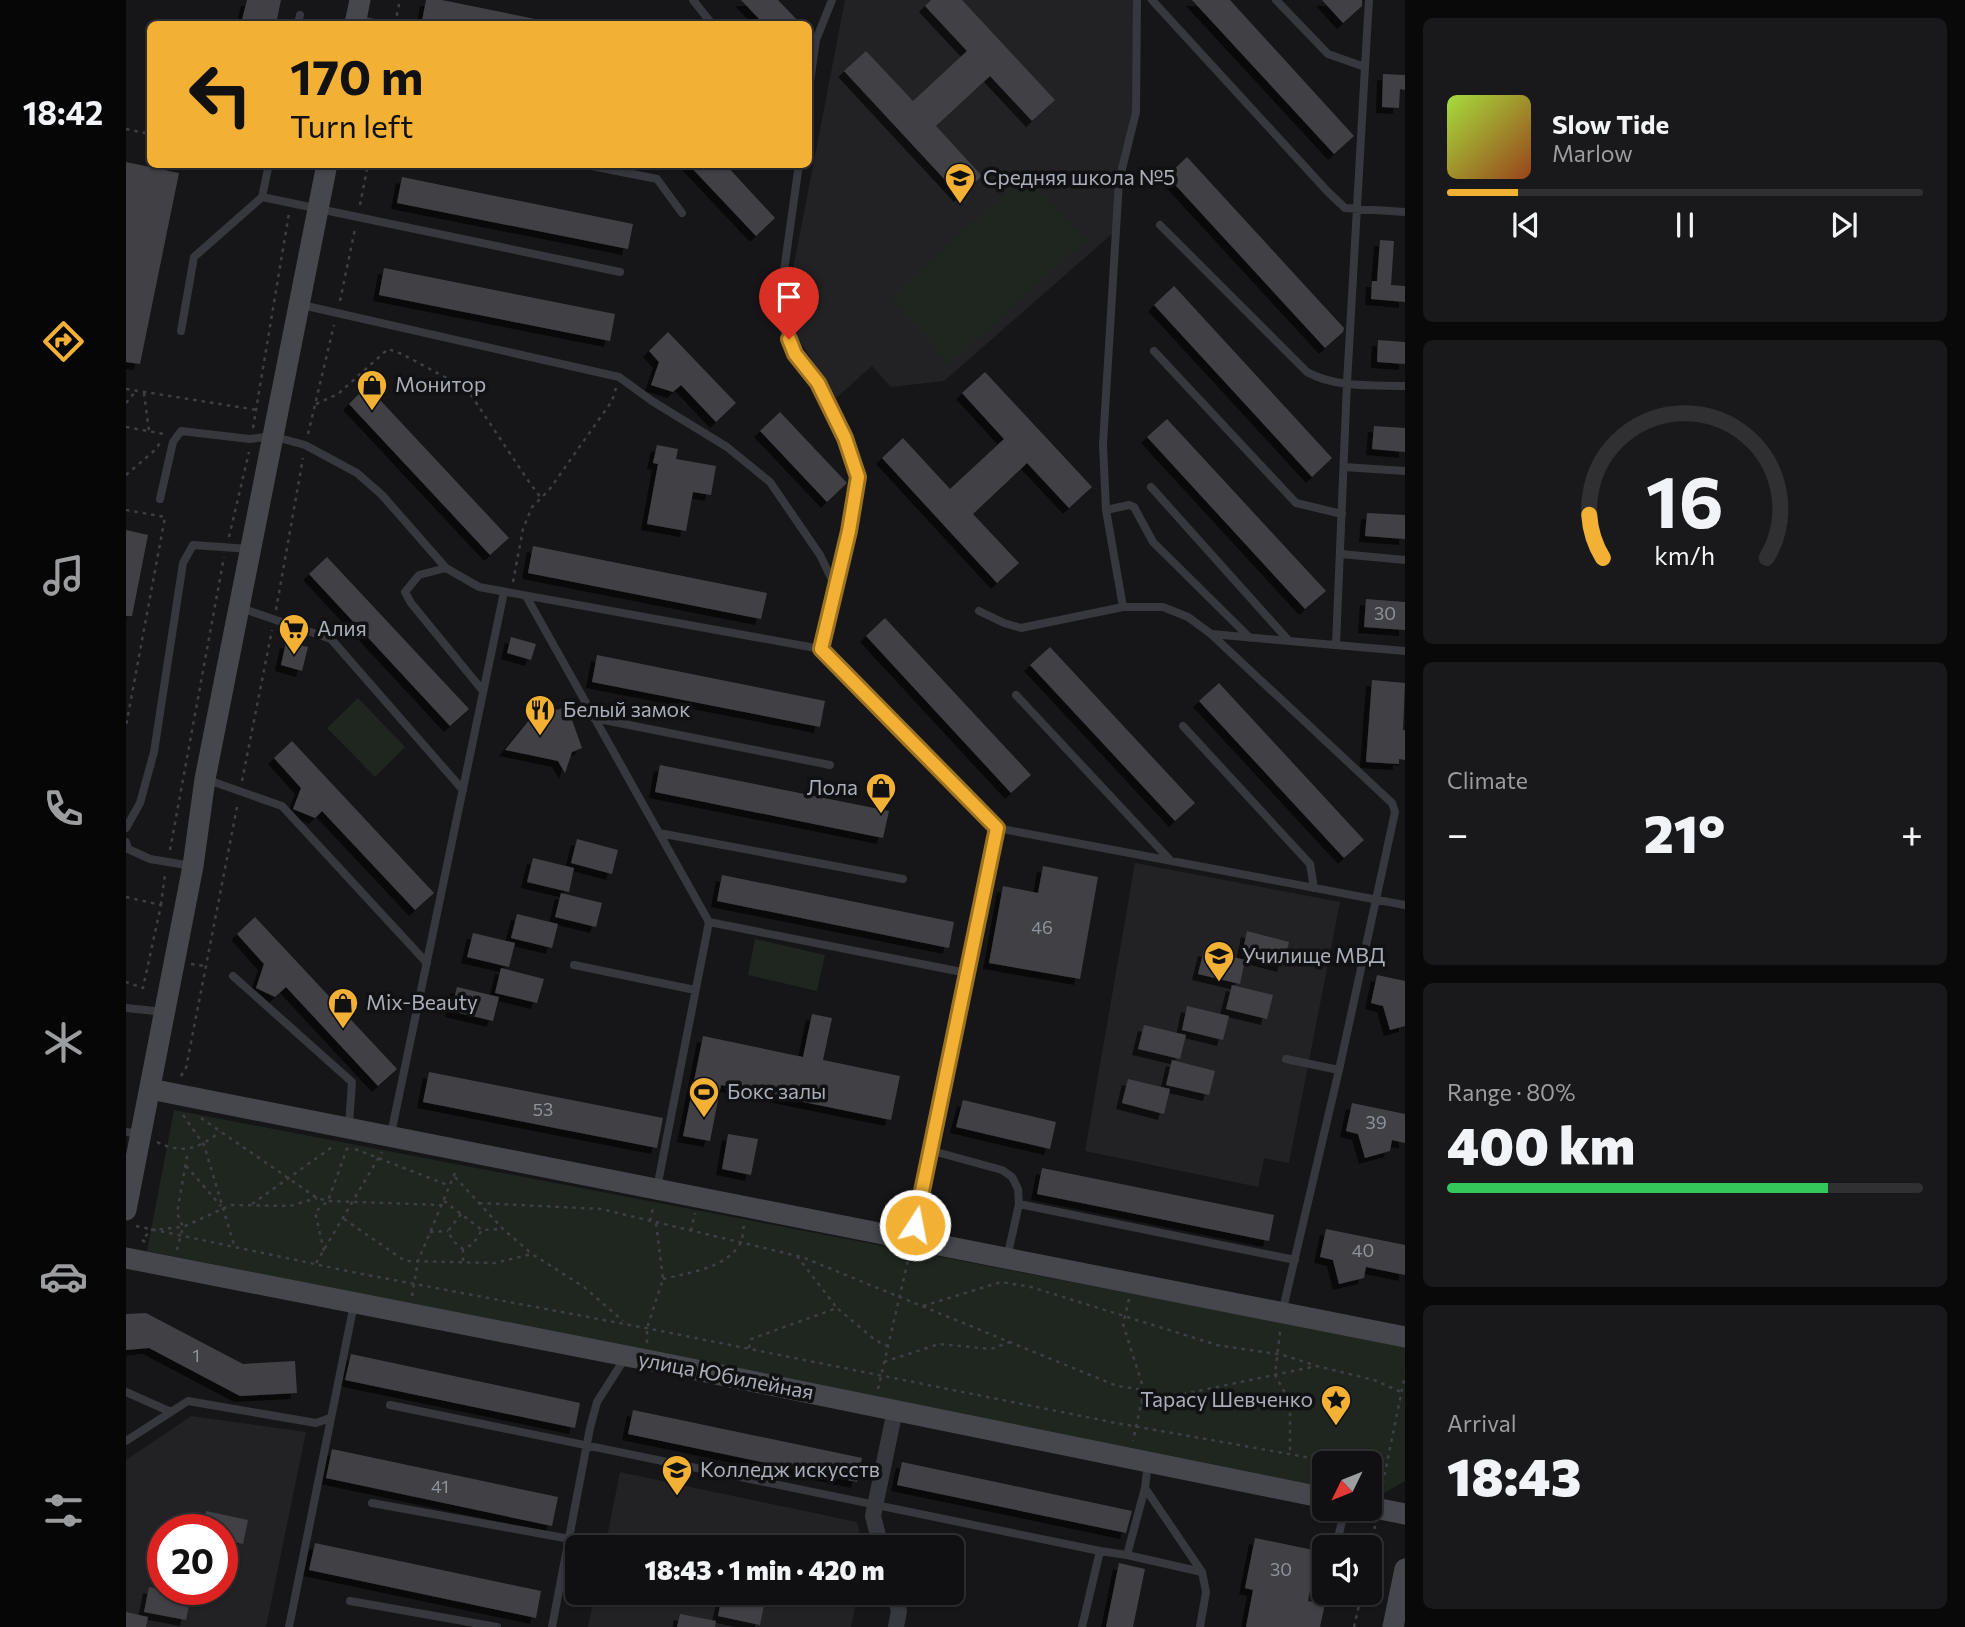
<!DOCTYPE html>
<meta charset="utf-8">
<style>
:root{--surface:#101012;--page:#19191b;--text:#f1f3f6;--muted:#9c9d9f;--line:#303032;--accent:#f2b134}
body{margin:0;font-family:Commissioner,sans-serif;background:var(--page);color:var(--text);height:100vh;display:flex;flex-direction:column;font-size:26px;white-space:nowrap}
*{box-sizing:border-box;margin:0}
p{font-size:23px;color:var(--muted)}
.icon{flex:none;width:38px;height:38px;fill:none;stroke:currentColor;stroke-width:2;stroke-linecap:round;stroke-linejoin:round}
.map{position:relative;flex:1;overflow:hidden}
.side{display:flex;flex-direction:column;gap:18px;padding:18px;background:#09090a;width:560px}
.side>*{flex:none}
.hud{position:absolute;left:21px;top:21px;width:665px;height:147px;border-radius:10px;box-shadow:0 2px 5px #0004,0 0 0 2px var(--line);background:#f2b134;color:#111;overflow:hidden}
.needle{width:46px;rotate:227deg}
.fabs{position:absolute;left:1186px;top:1451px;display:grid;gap:14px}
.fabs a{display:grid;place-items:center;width:70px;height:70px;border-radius:10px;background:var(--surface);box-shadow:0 2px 5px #0004,0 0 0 2px var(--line);font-size:35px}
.speed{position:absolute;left:21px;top:1514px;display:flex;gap:14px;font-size:35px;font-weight:700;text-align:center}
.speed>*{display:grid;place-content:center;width:91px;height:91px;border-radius:50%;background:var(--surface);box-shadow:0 2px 5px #0004,0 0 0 2px var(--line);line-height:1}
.speed .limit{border:10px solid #d22;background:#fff;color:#111}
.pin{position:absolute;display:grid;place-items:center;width:60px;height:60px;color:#fff;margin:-72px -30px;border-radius:50% 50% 50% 0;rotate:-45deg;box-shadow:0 0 7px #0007}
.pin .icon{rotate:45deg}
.me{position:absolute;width:77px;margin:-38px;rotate:11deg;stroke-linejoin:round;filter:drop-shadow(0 0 5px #0008)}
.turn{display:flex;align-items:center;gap:24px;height:147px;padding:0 28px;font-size:32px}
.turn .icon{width:91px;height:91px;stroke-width:2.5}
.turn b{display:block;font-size:49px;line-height:60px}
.big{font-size:52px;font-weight:800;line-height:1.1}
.side .tile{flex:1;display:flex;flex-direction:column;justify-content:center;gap:10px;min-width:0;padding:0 24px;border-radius:10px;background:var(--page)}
.side .dial{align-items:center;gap:0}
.dial svg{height:182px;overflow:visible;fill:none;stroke:var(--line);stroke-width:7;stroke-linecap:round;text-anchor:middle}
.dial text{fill:var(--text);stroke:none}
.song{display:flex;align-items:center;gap:21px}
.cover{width:84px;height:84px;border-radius:10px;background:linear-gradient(135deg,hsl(80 70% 55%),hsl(20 70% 35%))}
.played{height:7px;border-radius:4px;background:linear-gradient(90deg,var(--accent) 15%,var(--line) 15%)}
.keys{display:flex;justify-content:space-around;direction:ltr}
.heat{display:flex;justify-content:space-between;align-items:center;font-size:38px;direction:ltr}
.charge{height:10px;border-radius:5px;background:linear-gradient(90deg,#34c759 80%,var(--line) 0)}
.trip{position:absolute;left:439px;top:1535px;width:399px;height:70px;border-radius:10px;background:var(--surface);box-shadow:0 2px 5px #0004,0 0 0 2px var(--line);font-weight:800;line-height:70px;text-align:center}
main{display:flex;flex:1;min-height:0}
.dock{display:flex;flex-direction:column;width:126px;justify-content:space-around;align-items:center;background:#060607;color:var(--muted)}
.dock .icon{width:49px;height:49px}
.dock .active{color:var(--accent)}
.dock b{font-size:32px;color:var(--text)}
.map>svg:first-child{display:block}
</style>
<main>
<nav class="dock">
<b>18:42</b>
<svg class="icon active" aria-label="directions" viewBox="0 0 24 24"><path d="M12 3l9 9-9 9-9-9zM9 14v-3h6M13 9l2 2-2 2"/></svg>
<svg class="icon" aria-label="music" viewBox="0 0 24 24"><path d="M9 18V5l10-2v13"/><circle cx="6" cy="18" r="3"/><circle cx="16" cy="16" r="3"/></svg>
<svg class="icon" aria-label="phone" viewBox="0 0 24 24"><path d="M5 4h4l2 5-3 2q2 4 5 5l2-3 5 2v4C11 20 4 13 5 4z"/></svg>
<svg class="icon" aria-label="climate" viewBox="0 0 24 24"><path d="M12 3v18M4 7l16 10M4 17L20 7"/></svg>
<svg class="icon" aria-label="car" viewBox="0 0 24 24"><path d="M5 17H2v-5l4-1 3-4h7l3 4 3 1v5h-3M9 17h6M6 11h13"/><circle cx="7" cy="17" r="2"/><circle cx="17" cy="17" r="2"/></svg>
<svg class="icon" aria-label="filters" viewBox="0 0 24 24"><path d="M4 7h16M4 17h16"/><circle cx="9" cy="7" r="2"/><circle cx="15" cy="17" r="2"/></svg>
</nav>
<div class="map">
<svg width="1279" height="1627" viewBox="0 0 1279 1627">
<defs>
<filter id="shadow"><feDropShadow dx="-6" dy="6" stdDeviation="0" flood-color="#0009"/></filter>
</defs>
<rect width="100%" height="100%" fill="#161618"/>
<!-- built -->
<path fill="#222225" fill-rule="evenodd" d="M719,0H1008L1007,117L987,233L818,381L765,387L746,366L710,398L658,316Z
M1009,863L1214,902L1163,1163L1138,1158L1132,1187L959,1151Z
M65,1416L180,1432L140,1627H0V1460ZM37,1530H96V1589H37Z
M494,1472L731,1522L737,1547H479Z
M469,1593H732L725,1627H462Z"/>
<!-- green -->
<path fill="#1e261f" d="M900,174L960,240L824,364L764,298Z
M232,698L279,747L249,777L201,728Z
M629,939L699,955L691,991L622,975Z
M48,1110L1279,1346V1481L1248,1499H1244V1463H1199V1489L21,1251Z"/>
<!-- building -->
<path fill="#404145" filter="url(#shadow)" d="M121,0H155L150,24H115Z
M300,0H316L409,19V24H313L296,21Z
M615,0H652L675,24H638Z
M805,0H836L929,100L906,121L864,76L810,126L856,176L834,196L718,71L740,51L787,101L841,51L799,6Z
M1066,0H1104L1228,136L1208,154Z
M1196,0H1236V6L1217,23Z
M1257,74L1279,75V90L1274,89L1273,108L1256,107Z
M1061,157L1218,328L1217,332L1199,348L1041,176Z
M0,162L53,173L14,364L0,362Z
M562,164H599L649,218L630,236Z
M276,177L507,224L502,249L271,203Z
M1254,240L1268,241L1265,285L1279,286V302L1245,299L1246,281H1251Z
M258,268L489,314L484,341L253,295Z
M1048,286L1206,458L1186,477L1028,305Z
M542,332L610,403L590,422L555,385L547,392L525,385L533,362L523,351Z
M1252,340L1279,342V364L1251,362Z
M859,372L966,487L943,508L901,463L847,514L893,563L871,583L756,458L777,438L824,489L878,439L836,393Z
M241,386L383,538L364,555L223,404Z
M654,412L721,483L701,502L634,431Z
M1041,419L1200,591L1179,609L1021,437Z
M1248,426L1279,428V452L1246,449Z
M531,445L552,449L550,459L590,466L585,495L567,492L560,531L521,524L532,464L527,463Z
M1241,513L1279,515V539L1239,536Z
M0,530L22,535L6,616H0Z
M407,546L641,593L635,619L402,573Z
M201,557L343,709L324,726L183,574Z
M1240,599L1279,602V630L1238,627Z
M759,618L905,775L885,793L740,636Z
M385,637L410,644L405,660L381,653Z
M160,642L182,647L176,671L155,665Z
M924,647L1069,803L1049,821L904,665Z
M471,655L699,701L694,727L466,682Z
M1246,680L1279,683L1277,730H1279V760L1273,759V764L1240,762Z
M1093,683L1238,840L1218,858L1073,701Z
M420,699L431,710L441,706L456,748L446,752L439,773L432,761L379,750Z
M166,741L308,893L289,910L196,811L189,818L167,809L175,788L148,758Z
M534,765L763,811L757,838L529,792Z
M451,839L492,850L486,874L445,863Z
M407,858L448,868L443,892L401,882Z
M917,866L972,877L954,979L863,963L877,886L912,893Z
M596,875L828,922L823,948L591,901Z
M435,893L476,903L470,927L429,917Z
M391,914L432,924L426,948L385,938Z
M129,917L271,1069L252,1086L160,987L149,997L130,988L138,964L111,934Z
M1121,931L1163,942L1157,966L1116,955Z
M347,933L389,943L383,967L341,957Z
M1078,950L1119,960L1114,984L1072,974Z
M375,968L418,979L411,1003L369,993Z
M1251,975L1279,981V1026L1264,1030L1257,1006L1245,1003Z
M1106,985L1147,995L1141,1019L1100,1009Z
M331,987L373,997L367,1021L325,1011Z
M1061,1006L1103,1016L1097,1040L1056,1030Z
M686,1014L706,1018L697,1060L774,1076L765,1120L595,1085L584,1141L557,1136L577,1036L677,1057Z
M1018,1025L1060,1035L1054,1059L1012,1049Z
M1046,1060L1089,1071L1083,1095L1040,1085Z
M303,1072L537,1118L531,1148L297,1102Z
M1002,1079L1044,1089L1038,1114L996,1103Z
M837,1100L930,1122L924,1149L830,1127Z
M1226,1103L1279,1114V1143L1266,1140L1264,1151L1239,1158L1232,1134L1220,1131Z
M602,1134L632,1139L625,1175L596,1169Z
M916,1168L1148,1215L1143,1241L911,1194Z
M1200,1229L1279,1245V1275L1240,1267L1238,1278L1213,1284L1207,1260L1194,1257Z
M20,1313L117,1364L169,1361L171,1393L114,1396L23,1348L0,1350V1314Z
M225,1354L454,1403L449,1428L219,1380Z
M507,1410L736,1458L731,1482L502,1434Z
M206,1449L432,1497L426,1526L200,1478Z
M776,1462L1006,1511L1000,1533L771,1485Z
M80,1511L122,1520L117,1544L96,1539V1530H76Z
M1129,1538L1192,1551L1182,1601L1199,1604L1194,1627H1120L1127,1590L1119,1588Z
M189,1543L415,1591L410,1618L183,1570Z
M993,1563L1019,1569L1007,1627H980Z
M23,1587L65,1596L60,1620L18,1612Z
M597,1592L639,1600L634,1625L592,1616Z
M0,1612L22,1617L20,1627H0Z
M554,1614L590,1621L589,1627H551Z"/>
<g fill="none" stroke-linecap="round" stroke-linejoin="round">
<!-- path -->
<path stroke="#3d3f44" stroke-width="2.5" stroke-dasharray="3.5 5" stroke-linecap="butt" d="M269,24L274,0
M0,129L24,134
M234,205L242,164
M214,301L229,229
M0,389L131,410
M18,393L23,431
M0,403L9,392
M190,404L212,394L262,349L276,354L341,389L401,479L415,498
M0,427L38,434
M127,428L163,213
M182,434L208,325
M0,475L29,450L34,443
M0,510L39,517L0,726
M103,537L123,452
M387,582L397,529L406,507L423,490L486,401L490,388
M150,610L177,458
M116,781L146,630
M44,850L98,557
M0,897L35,905L17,988L0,982
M35,905L39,874
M65,964L79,966
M55,1076L60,1068L112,802
M57,1115L78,1145L109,1248
M75,1118L191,1198L202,1201L316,1205
M31,1142C57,1155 73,1148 94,1132
M229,1149L324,1186
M60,1166L95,1206
M329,1177L377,1229L406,1254
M318,1201L356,1230L377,1229
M353,1203L475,1209L676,1257L991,1386L1018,1390L1007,1441
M126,1204L209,1145
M335,1214L322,1231L327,1241L337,1249L347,1244L356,1230
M218,1219L279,1261L369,1263L406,1254L458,1287L497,1321
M524,1221L527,1208
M10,1226L231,1273L525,1329L990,1423L1213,1463
M565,1231L569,1213
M304,1232L322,1231
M19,1242L16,1240L25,1230L57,1227L105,1205L164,1206L191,1198
M337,1249V1262
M51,1250L57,1227L51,1213L62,1151
M198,1251L189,1212L202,1201L222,1146
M671,1256L711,1308
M190,1263L256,1152
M537,1279C562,1273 602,1268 615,1242C617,1237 617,1230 618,1225
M286,1296L292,1261L331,1168
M1003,1299L997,1324L1018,1390
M797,1306L875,1282L905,1287L1091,1345L1157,1355L1191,1366
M1154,1332L1149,1375L1164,1402V1454
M521,1343V1328L537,1279L530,1223
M623,1348L625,1339L711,1308L749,1340L761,1346
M758,1362L813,1344L865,1349L884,1342
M752,1389L783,1256
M1015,1403L1191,1366L1248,1380L1275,1392
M1244,1469L1258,1471
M1255,1492L1279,1375
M1244,1554L1249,1526
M1228,1627L1236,1592"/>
<!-- lane -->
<path stroke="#37383d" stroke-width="8" d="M567,0L586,24
M1026,0L1202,192L1219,208L1279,212
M1150,0L1202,54L1239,67L1243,0
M230,19L253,24
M172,24L174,15
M682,95L690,40L706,0
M456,164L531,179L556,213
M673,164L656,285V325L669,354L692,383L719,438L732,477L723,531L695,649
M136,197L494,272
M1034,225L1181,372C1209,388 1248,385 1279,386
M176,305L493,377L526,401L601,447L644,482L694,555L710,588
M55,331L68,257L136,197L143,164
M1028,351L1170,503L1216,514
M1218,467L1279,471
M1025,487L1163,641L1279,651
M34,499L47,442L55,431L124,439L146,436L179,445L231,473L256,495L320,568L353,587L695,649L871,828L787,1237
M980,510L1003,505L1008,507L1027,542L1124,638
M1215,554L1279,560
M320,568L293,575L279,592L285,603L357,691
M400,596L583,922L531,1188
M997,607L980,510L977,444L993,181L1010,112L1011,0
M115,608L205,639L337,790
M853,611L878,623L895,628L997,607H1037L1062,617L1085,634L1266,803L1269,812L1213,1070L1156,1313
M1086,634L1163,641
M1210,645L1221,383L1239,67
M890,695L1045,861
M468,718L704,765
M1057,726L1184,864L1188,888
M82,780L156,806L301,963
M0,828L14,803L28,752L57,563L67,545L124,549
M871,828L1279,905
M533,833L777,879
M0,842L2,849L24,859L66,866
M583,922L841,973
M448,965L569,990
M107,976L226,1082L223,1125
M0,1008L39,1012
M1160,1059L1213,1070
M0,1132L15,1134
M265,1134L378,592
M803,1150L876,1170L886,1177L892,1189L893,1204L881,1258
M893,1204L1169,1260
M0,1392L45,1412
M264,1405L974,1551L956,1627
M0,1441L62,1401L190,1423L204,1418
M1022,1463L1019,1488L1076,1572L1080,1592L1074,1627
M246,1503L444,1539
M1210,1547L1219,1508
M974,1551L1001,1555L1019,1488
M1001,1555L1076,1572
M224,1601L371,1627
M163,1627L228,1304
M426,1627L464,1428L471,1402L499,1358"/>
<!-- street -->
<path stroke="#37383d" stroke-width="16" d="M755,1547L747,1516L769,1410
M768,1592L773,1611L770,1627"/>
<!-- secondary -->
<path stroke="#45474d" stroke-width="21" d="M229,24L234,0
M24,1089L1279,1337
M0,1210L67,866L79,779L201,164
M0,1258L521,1360L1199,1498
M1244,1507L1279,1514
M1267,1627L1279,1569"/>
</g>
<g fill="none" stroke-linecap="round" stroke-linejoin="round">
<!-- route casing -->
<g stroke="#9d7322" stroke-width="18">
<path id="route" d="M663,339L669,354L692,383L719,438L732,477L723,531L695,649L871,828L789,1225"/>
</g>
<!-- route -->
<use href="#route" stroke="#f2b134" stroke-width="12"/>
</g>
<!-- icons -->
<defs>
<g id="school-pin" transform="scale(1.575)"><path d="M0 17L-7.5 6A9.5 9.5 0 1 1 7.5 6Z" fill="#f2b134" stroke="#111113"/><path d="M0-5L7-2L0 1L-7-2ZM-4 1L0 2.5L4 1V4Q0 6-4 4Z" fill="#111"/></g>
<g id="shop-pin" transform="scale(1.575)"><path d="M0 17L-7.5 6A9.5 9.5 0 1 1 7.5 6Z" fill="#f2b134" stroke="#111113"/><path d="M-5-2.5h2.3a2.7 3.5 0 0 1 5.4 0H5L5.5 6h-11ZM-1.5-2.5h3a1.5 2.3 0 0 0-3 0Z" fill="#111"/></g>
<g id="supermarket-pin" transform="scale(1.575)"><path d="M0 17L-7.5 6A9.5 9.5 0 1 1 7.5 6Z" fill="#f2b134" stroke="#111113"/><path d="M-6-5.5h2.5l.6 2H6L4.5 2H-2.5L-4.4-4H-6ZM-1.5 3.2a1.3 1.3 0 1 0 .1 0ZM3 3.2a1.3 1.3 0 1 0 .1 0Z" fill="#111"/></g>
<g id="restaurant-pin" transform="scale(1.575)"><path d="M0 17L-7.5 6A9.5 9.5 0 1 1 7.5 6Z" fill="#f2b134" stroke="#111113"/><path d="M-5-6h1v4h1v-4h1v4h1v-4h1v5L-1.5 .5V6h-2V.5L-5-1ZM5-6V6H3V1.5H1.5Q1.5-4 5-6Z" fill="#111"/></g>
<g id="university-pin" transform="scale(1.575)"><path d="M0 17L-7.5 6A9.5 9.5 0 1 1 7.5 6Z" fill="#f2b134" stroke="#111113"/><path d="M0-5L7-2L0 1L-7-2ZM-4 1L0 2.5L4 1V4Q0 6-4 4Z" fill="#111"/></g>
<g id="stadium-pin" transform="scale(1.575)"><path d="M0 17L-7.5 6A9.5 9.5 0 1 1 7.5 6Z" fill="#f2b134" stroke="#111113"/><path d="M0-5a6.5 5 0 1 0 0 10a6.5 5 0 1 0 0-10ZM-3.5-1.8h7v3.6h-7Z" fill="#111"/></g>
<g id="sight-pin" transform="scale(1.575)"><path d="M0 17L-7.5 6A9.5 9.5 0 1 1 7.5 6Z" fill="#f2b134" stroke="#111113"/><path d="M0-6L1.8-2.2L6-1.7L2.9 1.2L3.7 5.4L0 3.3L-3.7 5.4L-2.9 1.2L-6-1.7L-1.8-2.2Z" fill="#111"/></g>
</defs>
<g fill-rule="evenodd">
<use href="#school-pin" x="834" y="178"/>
<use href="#shop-pin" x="246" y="385"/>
<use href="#supermarket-pin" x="168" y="629"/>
<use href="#restaurant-pin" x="414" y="710"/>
<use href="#shop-pin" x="755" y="788"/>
<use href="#university-pin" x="1093" y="956"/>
<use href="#shop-pin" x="217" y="1003"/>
<use href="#stadium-pin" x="578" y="1092"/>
<use href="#sight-pin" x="1210" y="1400"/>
<use href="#university-pin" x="551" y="1470"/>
</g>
<g text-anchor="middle" stroke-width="7" stroke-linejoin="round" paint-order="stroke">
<!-- number labels -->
<g font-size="18" fill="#8e929b">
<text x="1259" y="620">30</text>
<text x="916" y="934">46</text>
<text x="417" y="1116">53</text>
<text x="1250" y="1129">39</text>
<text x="1237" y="1257">40</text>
<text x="70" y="1362">1</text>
<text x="314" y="1493">41</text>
<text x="1155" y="1576">30</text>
</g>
<!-- poi labels -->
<g font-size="21" fill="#a8adb8" stroke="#111113" text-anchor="start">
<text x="857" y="185">Средняя школа №5</text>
<text x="269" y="392">Монитор</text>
<text x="191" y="636">Алия</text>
<text x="437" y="717">Белый замок</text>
<text x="732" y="795" text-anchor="end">Лола</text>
<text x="1116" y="963">Училище МВД</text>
<text x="240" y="1010">Mix-Beauty</text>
<text x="601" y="1099">Бокс залы</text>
<text x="1187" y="1407" text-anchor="end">Тарасу Шевченко</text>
<text x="574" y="1477">Колледж искусств</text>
</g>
<!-- street labels -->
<g font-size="21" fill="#a8adb8" stroke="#111113">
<text transform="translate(600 1376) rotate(11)" y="7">улица Юбилейная</text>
</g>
</g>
</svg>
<div class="fabs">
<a><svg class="needle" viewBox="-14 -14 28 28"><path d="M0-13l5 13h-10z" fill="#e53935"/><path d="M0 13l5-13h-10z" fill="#9c9d9f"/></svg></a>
<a><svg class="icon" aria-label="sound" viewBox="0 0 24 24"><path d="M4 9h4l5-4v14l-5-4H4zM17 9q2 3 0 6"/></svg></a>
</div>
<div class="speed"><div class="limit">20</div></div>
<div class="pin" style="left:663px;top:339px;background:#d93025"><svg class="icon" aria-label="arrive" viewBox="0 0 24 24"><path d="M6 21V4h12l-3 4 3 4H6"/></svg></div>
<svg class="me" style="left:789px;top:1225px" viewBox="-20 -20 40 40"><circle r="17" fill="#f2b134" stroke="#fff" stroke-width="3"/><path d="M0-11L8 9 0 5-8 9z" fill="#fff"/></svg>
<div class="trip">18:43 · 1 min · 420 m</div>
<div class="hud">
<div class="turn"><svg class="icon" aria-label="left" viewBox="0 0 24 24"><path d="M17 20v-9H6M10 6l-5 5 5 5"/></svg><div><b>170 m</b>Turn left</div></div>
</div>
</div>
<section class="side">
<div class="tile">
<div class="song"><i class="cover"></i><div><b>Slow Tide</b><p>Marlow</p></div></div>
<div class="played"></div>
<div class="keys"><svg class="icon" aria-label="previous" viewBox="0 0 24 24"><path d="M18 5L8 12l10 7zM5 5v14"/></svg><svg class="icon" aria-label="pause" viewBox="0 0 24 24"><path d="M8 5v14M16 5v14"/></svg><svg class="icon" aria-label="next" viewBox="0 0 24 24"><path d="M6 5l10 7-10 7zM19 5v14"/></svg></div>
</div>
<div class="tile dial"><svg viewBox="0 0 100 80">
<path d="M14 69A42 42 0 1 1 86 69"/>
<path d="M14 69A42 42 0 0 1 8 50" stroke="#f2b134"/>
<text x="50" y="56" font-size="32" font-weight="700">16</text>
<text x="50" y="72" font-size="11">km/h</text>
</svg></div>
<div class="tile"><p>Climate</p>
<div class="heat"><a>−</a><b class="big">21°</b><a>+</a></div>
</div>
<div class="tile"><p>Range · 80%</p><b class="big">400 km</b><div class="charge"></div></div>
<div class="tile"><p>Arrival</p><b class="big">18:43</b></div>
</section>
</main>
